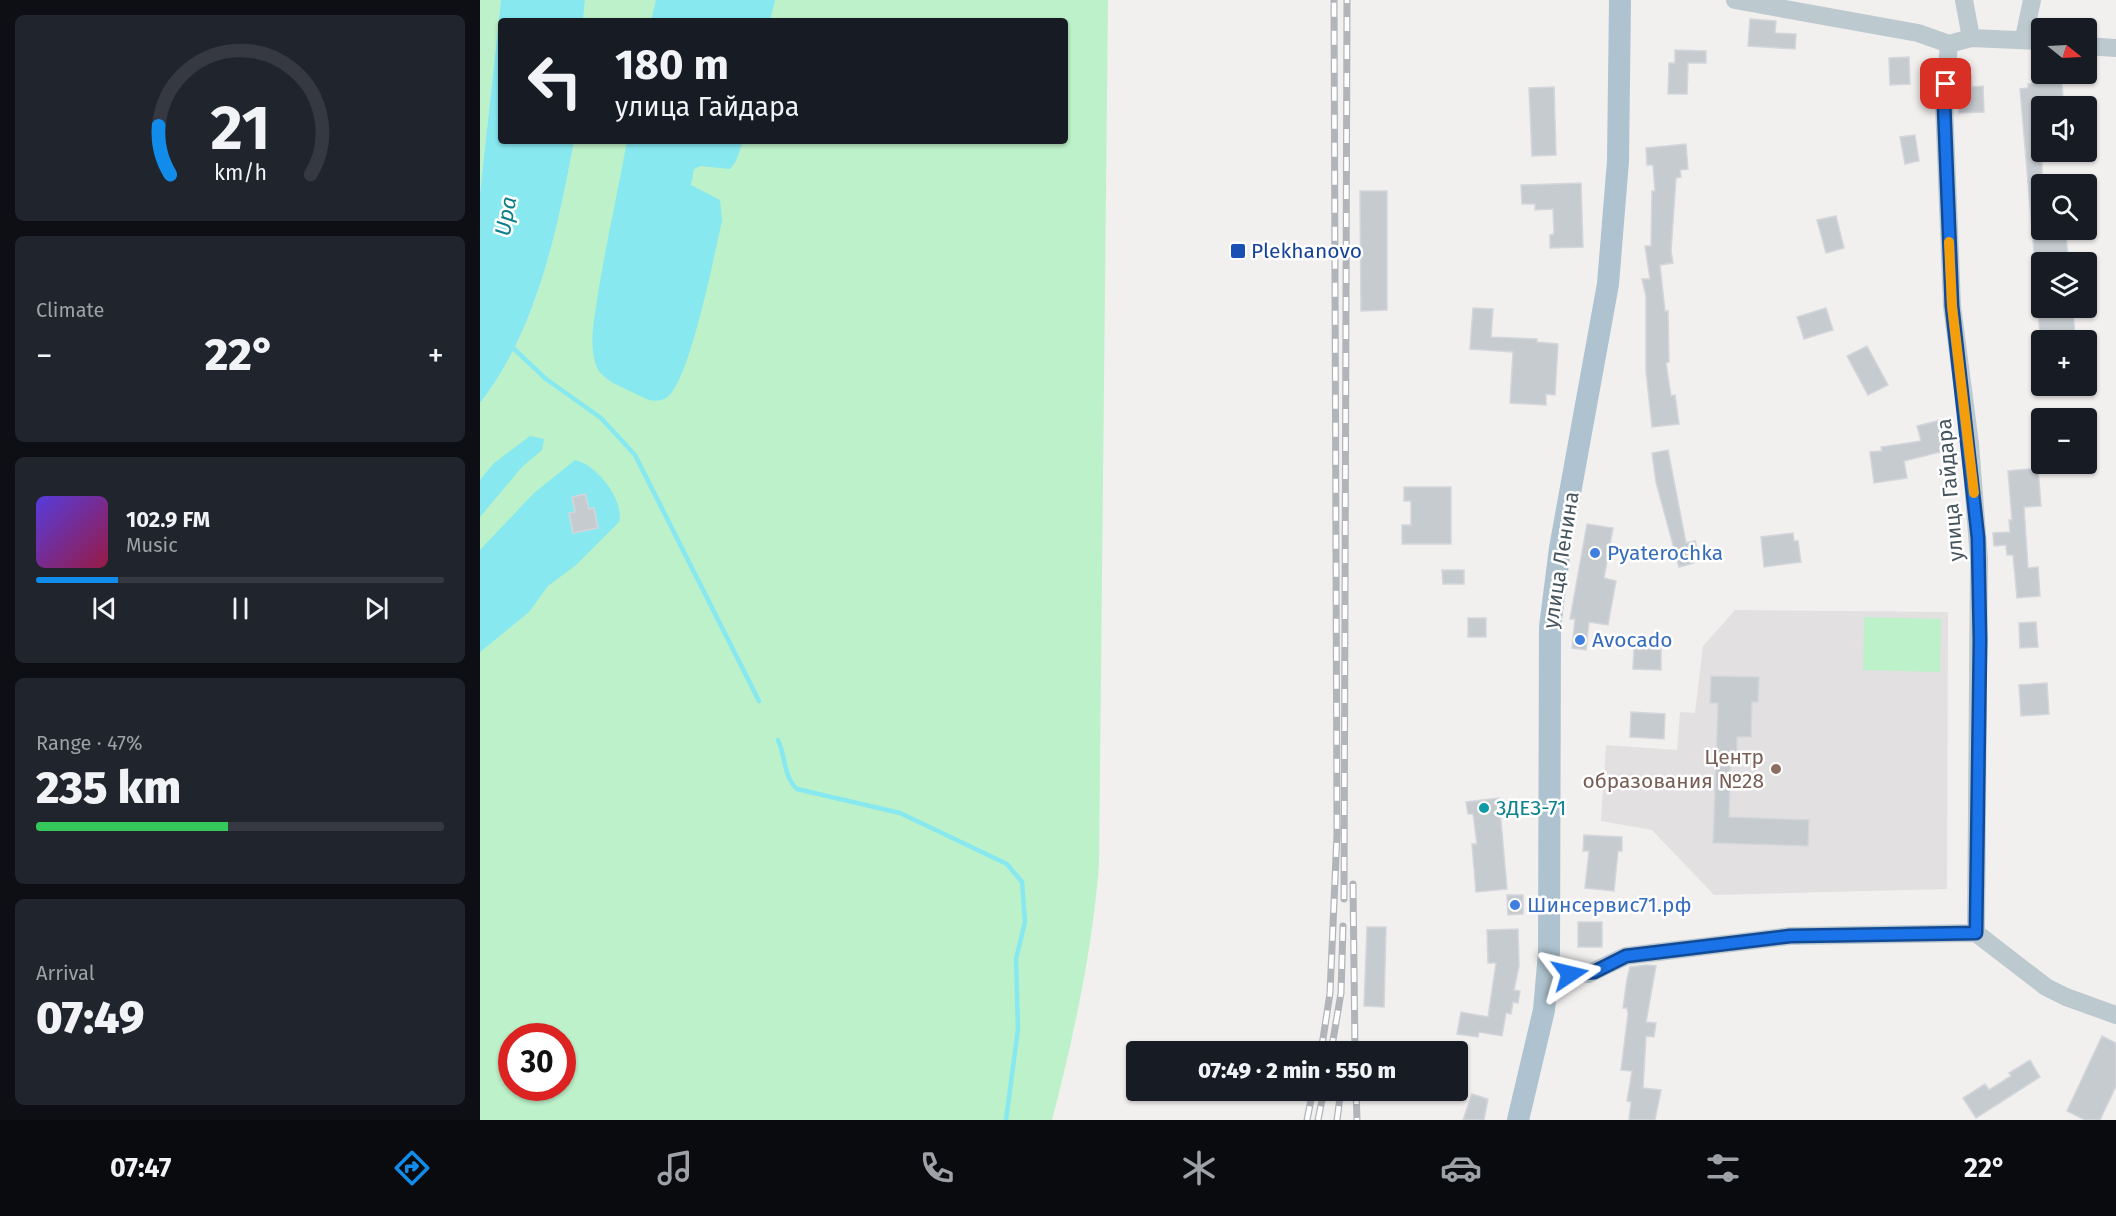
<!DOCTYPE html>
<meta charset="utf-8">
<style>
:root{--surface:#171b24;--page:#20242c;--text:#f1f3f6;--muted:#9ea1a6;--line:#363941;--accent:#118cea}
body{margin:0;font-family:"Fira Sans",sans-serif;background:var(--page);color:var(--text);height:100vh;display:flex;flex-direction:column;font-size:22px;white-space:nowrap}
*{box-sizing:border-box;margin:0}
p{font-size:20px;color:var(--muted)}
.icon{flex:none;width:33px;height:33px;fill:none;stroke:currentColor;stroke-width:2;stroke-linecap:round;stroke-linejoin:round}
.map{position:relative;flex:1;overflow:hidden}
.panel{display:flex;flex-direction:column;gap:15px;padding:15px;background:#0d0f14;width:480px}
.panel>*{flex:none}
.banner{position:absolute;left:18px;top:18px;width:570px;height:126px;border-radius:6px;box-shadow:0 2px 4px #0004;background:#171b24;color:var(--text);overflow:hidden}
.needle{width:39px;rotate:108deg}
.fabs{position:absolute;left:1551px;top:18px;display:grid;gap:12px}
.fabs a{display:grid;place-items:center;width:66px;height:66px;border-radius:6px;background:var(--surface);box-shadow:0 2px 4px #0004;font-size:30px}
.speed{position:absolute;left:18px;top:1023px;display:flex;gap:12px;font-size:30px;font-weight:700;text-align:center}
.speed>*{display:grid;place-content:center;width:78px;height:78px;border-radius:50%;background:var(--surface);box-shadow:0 2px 4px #0004;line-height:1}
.speed .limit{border:9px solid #d22;background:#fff;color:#111}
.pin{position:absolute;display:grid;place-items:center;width:51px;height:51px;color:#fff;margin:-26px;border-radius:12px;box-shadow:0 3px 9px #0006}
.me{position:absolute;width:66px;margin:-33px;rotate:80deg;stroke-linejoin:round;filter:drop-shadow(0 0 4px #0008)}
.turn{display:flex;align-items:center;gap:21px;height:126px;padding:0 18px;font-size:27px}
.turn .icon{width:78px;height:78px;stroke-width:2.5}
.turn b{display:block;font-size:42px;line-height:51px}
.big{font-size:45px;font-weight:800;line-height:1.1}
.panel .tile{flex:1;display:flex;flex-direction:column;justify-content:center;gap:9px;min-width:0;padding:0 21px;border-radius:9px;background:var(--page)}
.panel .dial{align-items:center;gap:0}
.dial svg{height:156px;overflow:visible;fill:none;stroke:var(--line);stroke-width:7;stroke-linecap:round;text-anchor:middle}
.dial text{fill:var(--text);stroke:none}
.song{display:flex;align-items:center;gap:18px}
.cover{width:72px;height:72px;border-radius:9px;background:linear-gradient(135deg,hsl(250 70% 55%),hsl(340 70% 35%))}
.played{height:6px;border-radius:3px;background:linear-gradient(90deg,var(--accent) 20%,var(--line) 20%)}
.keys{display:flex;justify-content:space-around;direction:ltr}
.heat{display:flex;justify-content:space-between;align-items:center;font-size:33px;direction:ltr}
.charge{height:9px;border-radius:4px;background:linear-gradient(90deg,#34c759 47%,var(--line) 0)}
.trip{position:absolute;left:646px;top:1041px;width:342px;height:60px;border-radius:6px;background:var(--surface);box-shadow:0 2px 4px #0004;font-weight:800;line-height:60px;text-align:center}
.menu{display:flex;height:96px;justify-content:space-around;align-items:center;background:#090b0e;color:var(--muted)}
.menu .icon{width:42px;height:42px}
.menu .current{color:var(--accent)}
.menu b{font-size:27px;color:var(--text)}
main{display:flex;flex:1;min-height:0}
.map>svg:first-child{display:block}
</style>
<main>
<section class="panel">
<div class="tile dial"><svg viewBox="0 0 100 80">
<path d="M14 69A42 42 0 1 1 86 69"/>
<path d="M14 69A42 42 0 0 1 8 44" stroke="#118cea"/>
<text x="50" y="56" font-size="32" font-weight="700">21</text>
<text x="50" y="72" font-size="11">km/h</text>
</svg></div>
<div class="tile"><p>Climate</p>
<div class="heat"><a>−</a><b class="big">22°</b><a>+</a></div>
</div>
<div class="tile">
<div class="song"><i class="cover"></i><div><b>102.9 FM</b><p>Music</p></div></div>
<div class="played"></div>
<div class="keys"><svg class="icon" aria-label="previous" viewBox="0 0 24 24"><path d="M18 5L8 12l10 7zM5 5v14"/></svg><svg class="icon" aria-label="pause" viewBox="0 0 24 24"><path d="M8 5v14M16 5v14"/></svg><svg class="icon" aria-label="next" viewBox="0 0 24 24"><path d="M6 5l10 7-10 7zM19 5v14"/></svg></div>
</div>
<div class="tile"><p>Range · 47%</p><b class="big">235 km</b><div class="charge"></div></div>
<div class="tile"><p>Arrival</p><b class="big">07:49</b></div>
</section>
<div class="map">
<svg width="1636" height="1120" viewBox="0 0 1636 1120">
<rect width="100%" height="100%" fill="#f2efef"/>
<!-- education -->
<path fill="#e3e0e1" d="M1255,610L1468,612L1467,889L1234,895L1172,830L1121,821L1126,745L1197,750L1200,712L1215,713L1223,646Z"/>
<!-- green -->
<path fill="#bcf1c9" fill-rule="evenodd" d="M0,0H21L0,193Z
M105,0H628L619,865C612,952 594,1035 572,1120H0V403C56,332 78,229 94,141H585V21H103ZM32,1036H82V1088H32Z
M1384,617L1461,619L1460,672L1383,670Z"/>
<!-- water -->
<path fill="#87e8f0" d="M21,0H105L103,21H21V141H94C78,229 56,332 0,403V193Z
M176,0H295L290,21H171Z
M147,141H263L256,161L250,169L220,166L214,169L211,185L240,200L242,221C235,251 209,386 186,398C174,405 163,397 152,392C138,385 119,379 115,362C109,339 115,316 118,294C126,243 138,192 147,141Z
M50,436L64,439L62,450L42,467L0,517V480L14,463Z
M95,460C116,464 145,500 139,522L96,565L68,586L49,612L0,652V550L54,493Z"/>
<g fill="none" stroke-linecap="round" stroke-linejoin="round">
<!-- stream -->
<path stroke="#87e8f0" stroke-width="4.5" d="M33,348L66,379L121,418L155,455L279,701
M298,740C306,757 303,776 317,789L420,813L527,864L542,882L545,922L536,959L538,1029L526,1120"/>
</g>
<!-- building -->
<path fill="#c6cbcf" stroke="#d3d6db" stroke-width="1.5" d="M1270,19L1296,21L1295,33L1316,34L1315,49L1268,46Z
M1195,50L1226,51V63H1208L1207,94H1188L1189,63H1195Z
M1429,57L1430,84L1410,85L1409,58Z
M1552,74H1581L1583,97L1578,98V104L1562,105V228L1552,229L1540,89L1548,88V84H1552Z
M1478,75H1491L1492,87L1503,86L1504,112L1479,113Z
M1074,87L1076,155L1052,156L1049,88Z
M1435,135L1439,161L1425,164L1420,137Z
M1206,144L1208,169L1200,170L1201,177L1196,178L1191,251L1193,263L1180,265L1185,311H1188L1189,362L1186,363L1191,396L1195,395L1199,424L1172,427L1166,371V296L1162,279H1170L1165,246H1171L1172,191H1175L1173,165H1167L1166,148Z
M1101,183L1103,247L1070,248V235L1074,234L1073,209L1055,210V204H1042L1041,185Z
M880,191H907V310L881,311Z
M1356,216L1364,248L1346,253L1337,220Z
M1552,230H1586L1588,262H1555Z
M993,308L1013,309L1011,337L1057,339V342L1078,344L1075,395L1066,394V405L1030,403L1033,352L990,349Z
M1346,308L1353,330L1324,339L1317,317Z
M1558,308H1593L1595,337L1560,339Z
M1387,346L1408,385L1388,395L1367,356Z
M1461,420L1468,450L1424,461L1427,478L1394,483L1390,452L1402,451L1401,447L1441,441L1437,426Z
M1188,450L1206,543L1215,541L1219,554L1212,555L1214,563L1199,567L1176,482L1172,453Z
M1558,468L1561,506L1544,507L1548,568L1558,567L1560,596L1537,598L1533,555H1527L1526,545L1514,546L1513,533L1530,532L1529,520H1532L1528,471Z
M924,487H971V544H922V525H931V501H924Z
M105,494L109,509L114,508L118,528L93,533L89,513L95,512L92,497Z
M1107,524L1133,528L1124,578L1136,581L1128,625L1109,622L1106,650L1092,648L1095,619H1090Z
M1313,533L1314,541H1318L1321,562L1284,567L1281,537Z
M962,570H984V584H963Z
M988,618H1006V637H988Z
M1556,622L1558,647L1540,648L1539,623Z
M1154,649H1181V670L1153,669Z
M1231,676L1279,677L1278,702H1272L1271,737H1257V752H1251L1249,817L1329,820L1328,846L1233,843L1238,703H1230Z
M1567,683L1569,714L1541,716L1539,685Z
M1151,712L1185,714L1184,739L1150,737Z
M1019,798L1027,889L996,892L992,844H997L993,814H988L986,802Z
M1104,835L1142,837V851H1138L1134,891L1105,888L1109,851H1103Z
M1027,895H1043V914L1028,915Z
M1098,922H1122V947H1098Z
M887,927H906L904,1007L884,1006Z
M1038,929L1039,966L1034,990L1040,991L1038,1003L1033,1002L1031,1014L1026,1013L1022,1036L999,1032L998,1037L977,1034L981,1012L1008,1017L1016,963H1008L1007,930Z
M1167,965L1176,966L1166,1022L1176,1023L1174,1037L1166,1036L1163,1088L1181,1090L1175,1120H1149L1151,1102L1147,1101L1152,1071L1141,1070L1148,1014L1147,1008H1143L1147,979L1150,967Z
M1622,1036L1636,1043V1086L1620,1120H1605L1587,1111Z
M1550,1060L1560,1077L1496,1118L1483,1098L1505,1084L1509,1090L1531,1076L1529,1073Z
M992,1094L1008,1099L1004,1120H983Z"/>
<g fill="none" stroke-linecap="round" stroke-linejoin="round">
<!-- minor -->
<path stroke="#bcc9cf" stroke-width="18" d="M1255,0L1438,33L1469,44L1491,38L1562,41
M1484,0L1491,38
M1544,38L1552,0
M1469,44L1464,104L1472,306L1490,444L1499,559L1496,933
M1606,46L1636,48
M1067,973L1108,974L1146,956L1310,936L1496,933L1566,987L1586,997L1636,1015"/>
<!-- major -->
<path stroke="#aec3cf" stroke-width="22" d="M1038,1120L1064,1010L1069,953L1070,627L1080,548L1128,284L1138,161L1140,0"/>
<!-- rail casing -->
<g stroke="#b1b5ba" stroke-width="7">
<path id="rail" d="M873,884L875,1052
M864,899L867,0
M841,1052L850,993L857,834L854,0
M851,1052L861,993L863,926
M876,1090L877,1120
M827,1120L833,1090
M838,1120L844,1090
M857,1120L861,1090"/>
</g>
<!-- rail -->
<use href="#rail" stroke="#fff" stroke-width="4.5" stroke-dasharray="14" stroke-linecap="butt"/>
</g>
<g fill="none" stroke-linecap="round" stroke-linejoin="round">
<!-- route casing -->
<g stroke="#114b97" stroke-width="15">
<path id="route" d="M1090,974L1114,972L1146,956L1310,936L1496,933L1500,640L1498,538L1472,306L1464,104L1466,84"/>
</g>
<!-- route -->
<use href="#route" stroke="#1a73e8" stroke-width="10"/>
<!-- slow -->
<path stroke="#f59e0b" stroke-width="10" d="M1469,242L1472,306L1494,493"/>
</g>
<!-- markers -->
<rect fill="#1a4fb4" stroke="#fff" stroke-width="2" x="750" y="243" width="16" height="16" rx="3"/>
<g fill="#3f7fe0" stroke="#fff" stroke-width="2">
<circle cx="1115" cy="553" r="6"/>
<circle cx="1100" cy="640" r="6"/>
<circle cx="1035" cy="905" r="6"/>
</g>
<circle fill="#8d6e63" stroke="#fff" stroke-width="2" cx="1296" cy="769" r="6"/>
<circle fill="#0f9aa8" stroke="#fff" stroke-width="2" cx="1004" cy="808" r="6"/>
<g text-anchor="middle" stroke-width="5" stroke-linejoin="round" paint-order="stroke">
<!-- transit labels -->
<g font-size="21" fill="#164399" stroke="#fff" text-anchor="start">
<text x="771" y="258">Plekhanovo</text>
</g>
<!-- street labels -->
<g font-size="21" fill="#46555d" stroke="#fff">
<text transform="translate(1470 490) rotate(-95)" y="7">улица Гайдара</text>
<text transform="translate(1081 560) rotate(-81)" y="7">улица Ленина</text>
</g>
<!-- shop labels -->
<g font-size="21" fill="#366cbe" stroke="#fff" text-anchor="start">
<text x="1127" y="560">Pyaterochka</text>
<text x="1112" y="647">Avocado</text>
<text x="1047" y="912">Шинсервис71.рф</text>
</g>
<!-- education labels -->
<g font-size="21" fill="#785e54" stroke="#fff" text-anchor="end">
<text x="1284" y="764">Центр<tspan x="1284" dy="24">образования №28</tspan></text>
</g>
<!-- culture labels -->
<g font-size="21" fill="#0d838f" stroke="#fff" text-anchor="start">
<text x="1016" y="815">3ДЕЗ-71</text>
</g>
<!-- water labels -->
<g font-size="22" font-style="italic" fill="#097e89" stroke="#fff">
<text transform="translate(25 216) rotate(-80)" y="8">Upa</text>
</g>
</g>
</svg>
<div class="fabs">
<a><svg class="needle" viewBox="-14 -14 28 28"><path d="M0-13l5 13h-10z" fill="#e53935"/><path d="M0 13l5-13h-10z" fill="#9ea1a6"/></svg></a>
<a><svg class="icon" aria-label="sound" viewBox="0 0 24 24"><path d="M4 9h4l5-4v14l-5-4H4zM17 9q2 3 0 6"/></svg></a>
<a><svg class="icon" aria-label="search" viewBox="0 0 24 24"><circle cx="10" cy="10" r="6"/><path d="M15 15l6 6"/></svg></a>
<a><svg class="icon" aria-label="layers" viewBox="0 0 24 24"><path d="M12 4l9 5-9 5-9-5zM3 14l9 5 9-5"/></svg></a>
<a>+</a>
<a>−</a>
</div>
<div class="speed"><div class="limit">30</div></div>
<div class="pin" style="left:1466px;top:84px;background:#d93025"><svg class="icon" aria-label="arrive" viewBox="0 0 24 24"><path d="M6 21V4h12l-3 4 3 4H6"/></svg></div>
<svg class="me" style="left:1090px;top:974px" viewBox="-20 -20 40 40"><path d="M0-17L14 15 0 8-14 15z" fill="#1a73e8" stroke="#fff" stroke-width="4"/></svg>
<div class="trip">07:49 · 2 min · 550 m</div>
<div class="banner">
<div class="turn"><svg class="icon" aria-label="left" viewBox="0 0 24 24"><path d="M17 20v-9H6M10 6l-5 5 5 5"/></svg><div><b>180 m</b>улица Гайдара</div></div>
</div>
</div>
</main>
<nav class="menu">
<b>07:47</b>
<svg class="icon current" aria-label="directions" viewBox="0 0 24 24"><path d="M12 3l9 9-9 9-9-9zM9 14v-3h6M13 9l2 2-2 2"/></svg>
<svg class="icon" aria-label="music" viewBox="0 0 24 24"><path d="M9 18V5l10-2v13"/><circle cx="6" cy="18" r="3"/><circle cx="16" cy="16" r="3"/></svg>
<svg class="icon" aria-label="phone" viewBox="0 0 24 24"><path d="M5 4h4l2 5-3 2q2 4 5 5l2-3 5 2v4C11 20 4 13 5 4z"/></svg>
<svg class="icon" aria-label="climate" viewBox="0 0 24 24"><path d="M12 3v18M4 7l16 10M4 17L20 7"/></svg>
<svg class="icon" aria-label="car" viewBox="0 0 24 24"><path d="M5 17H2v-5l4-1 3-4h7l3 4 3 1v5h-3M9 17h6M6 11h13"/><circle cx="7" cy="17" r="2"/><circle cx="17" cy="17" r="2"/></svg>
<svg class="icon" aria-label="filters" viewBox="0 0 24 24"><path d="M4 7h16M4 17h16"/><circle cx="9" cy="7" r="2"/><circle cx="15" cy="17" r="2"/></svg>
<b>22°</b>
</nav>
